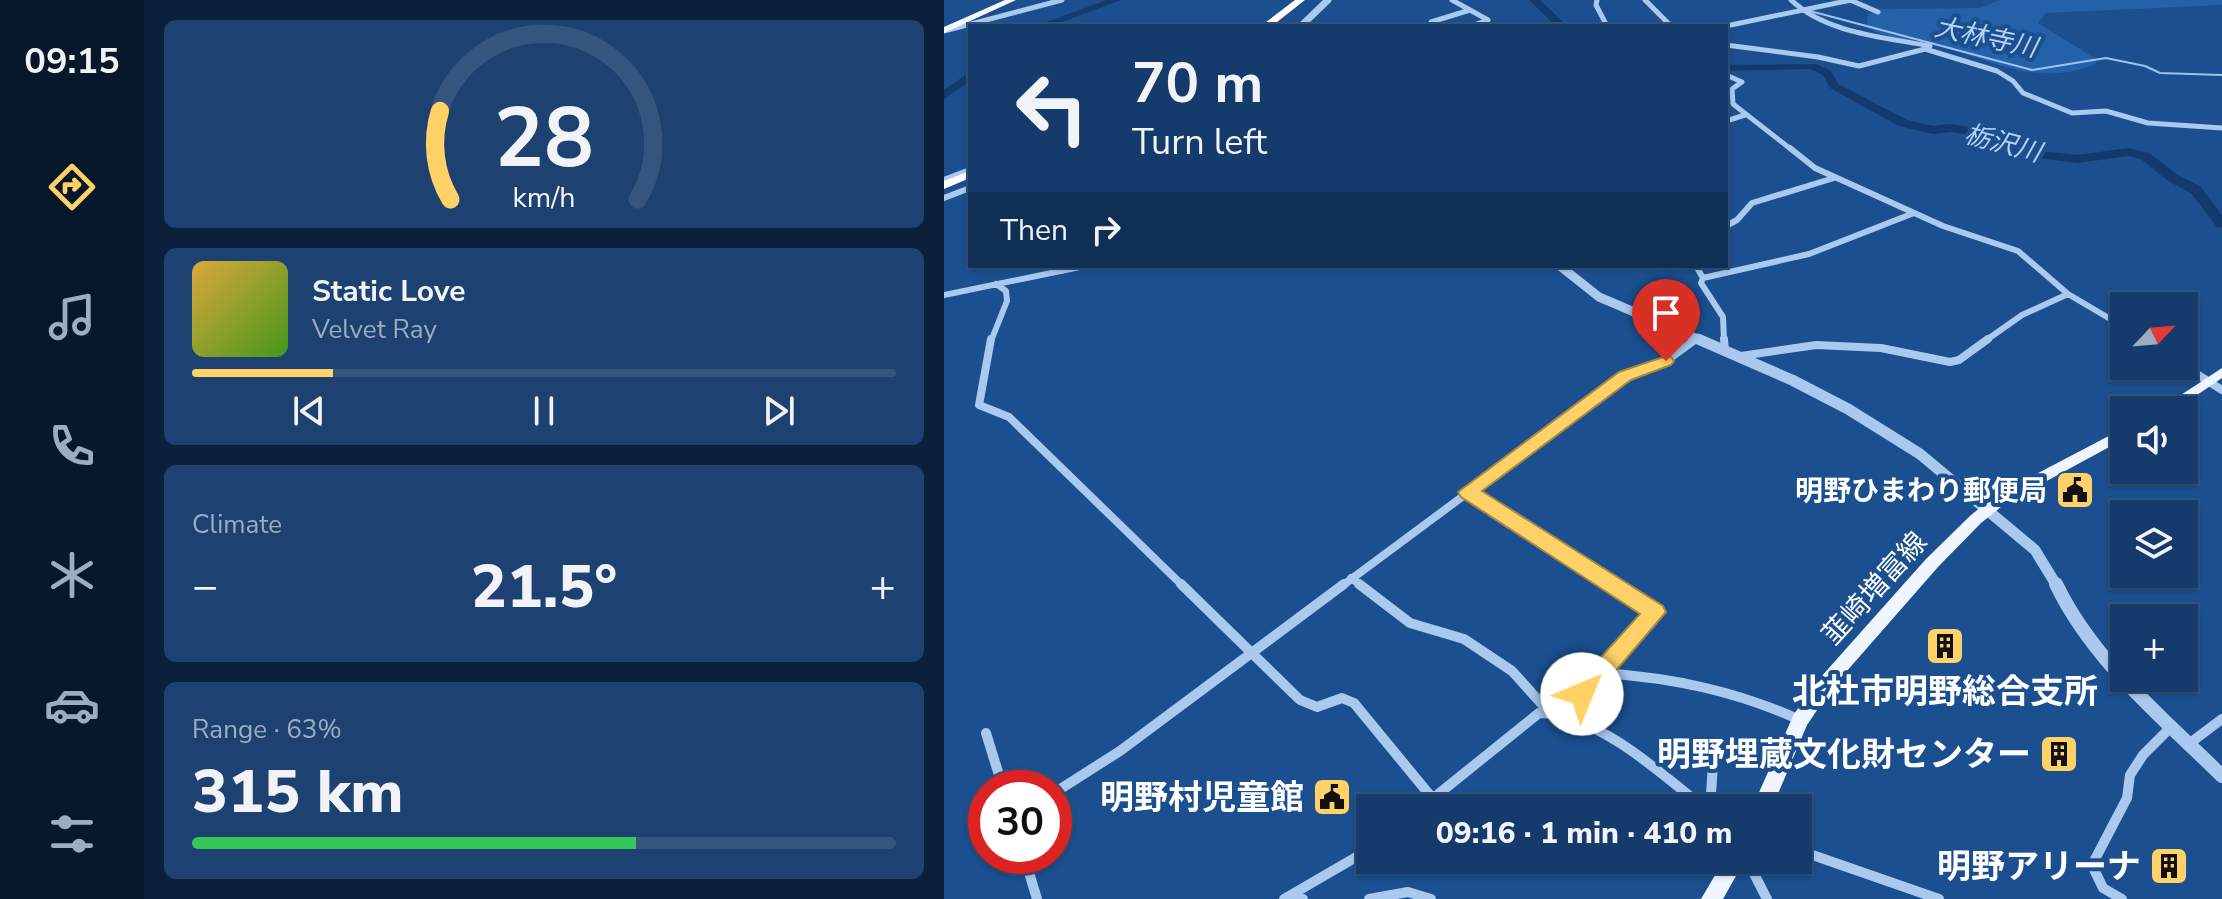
<!DOCTYPE html>
<meta charset="utf-8">
<style>
:root{--surface:#143b6b;--page:#1d4271;--text:#f1f3f6;--muted:#9dadc1;--line:#33557e;--accent:#ffd166}
body{margin:0;font-family:"Nunito Sans","Noto Sans JP",sans-serif;background:var(--page);color:var(--text);height:100vh;display:flex;flex-direction:column;font-size:30px;white-space:nowrap}
*{box-sizing:border-box;margin:0}
p{font-size:26px;color:var(--muted)}
.icon{flex:none;width:44px;height:44px;fill:none;stroke:currentColor;stroke-width:2;stroke-linecap:round;stroke-linejoin:round}
.map{position:relative;flex:1;overflow:hidden}
.side{display:flex;flex-direction:column;gap:20px;padding:20px;background:#0b203b;width:800px}
.side>*{flex:none}
.top-card{position:absolute;left:24px;top:24px;width:760px;height:244px;border-radius:0px;box-shadow:0 2px 6px #0004,0 0 0 2px var(--line);background:#143b6b;color:var(--text);overflow:hidden}
.needle{width:52px;rotate:64deg}
.buttons{position:absolute;left:1166px;top:292px;display:grid;gap:16px}
.buttons a{display:grid;place-items:center;width:88px;height:88px;border-radius:0px;background:var(--surface);box-shadow:0 2px 6px #0004,0 0 0 2px var(--line);font-size:40px}
.speed{position:absolute;left:24px;top:770px;display:flex;gap:16px;font-size:40px;font-weight:700;text-align:center}
.speed>*{display:grid;place-content:center;width:104px;height:104px;border-radius:50%;background:var(--surface);box-shadow:0 2px 6px #0004,0 0 0 2px var(--line);line-height:1}
.speed .limit{border:12px solid #d22;background:#fff;color:#111}
.pin{position:absolute;display:grid;place-items:center;width:68px;height:68px;color:#fff;margin:-82px -34px;border-radius:50% 50% 50% 0;rotate:-45deg;box-shadow:0 0 8px #0007}
.pin .icon{rotate:45deg}
.me{position:absolute;width:88px;margin:-44px;rotate:45deg;stroke-linejoin:round;filter:drop-shadow(0 0 6px #0008)}
.turn{display:flex;align-items:center;gap:28px;height:168px;padding:0 32px;font-size:36px}
.turn .icon{width:104px;height:104px;stroke-width:2.5}
.turn b{display:block;font-size:56px;line-height:68px}
.then{display:flex;align-items:center;height:76px;padding:0 32px;background:#0003;gap:16px;font-size:30px}
.big{font-size:60px;font-weight:800;line-height:1.1}
.side .card{flex:1;display:flex;flex-direction:column;justify-content:center;gap:12px;min-width:0;padding:0 28px;border-radius:12px;background:var(--page)}
.side .dial{align-items:center;gap:0}
.dial svg{height:208px;overflow:visible;fill:none;stroke:var(--line);stroke-width:7;stroke-linecap:round;text-anchor:middle}
.dial text{fill:var(--text);stroke:none}
.song{display:flex;align-items:center;gap:24px}
.cover{width:96px;height:96px;border-radius:12px;background:linear-gradient(135deg,hsl(40 70% 55%),hsl(100 70% 35%))}
.played{height:8px;border-radius:4px;background:linear-gradient(90deg,var(--accent) 20%,var(--line) 20%)}
.keys{display:flex;justify-content:space-around;direction:ltr}
.heat{display:flex;justify-content:space-between;align-items:center;font-size:44px;direction:ltr}
.charge{height:12px;border-radius:6px;background:linear-gradient(90deg,#34c759 63%,var(--line) 0)}
.trip{position:absolute;left:412px;top:794px;width:456px;height:80px;border-radius:0px;background:var(--surface);box-shadow:0 2px 6px #0004,0 0 0 2px var(--line);font-weight:800;line-height:80px;text-align:center}
main{display:flex;flex:1;min-height:0}
.tab-bar{display:flex;flex-direction:column;width:144px;justify-content:space-around;align-items:center;background:#08182b;color:var(--muted)}
.tab-bar .icon{width:56px;height:56px}
.tab-bar .current{color:var(--accent)}
.tab-bar b{font-size:36px;color:var(--text)}
.map>svg:first-child{display:block}
</style>
<main>
<nav class="tab-bar">
<b>09:15</b>
<svg class="icon current" aria-label="directions" viewBox="0 0 24 24"><path d="M12 3l9 9-9 9-9-9zM9 14v-3h6M13 9l2 2-2 2"/></svg>
<svg class="icon" aria-label="music" viewBox="0 0 24 24"><path d="M9 18V5l10-2v13"/><circle cx="6" cy="18" r="3"/><circle cx="16" cy="16" r="3"/></svg>
<svg class="icon" aria-label="phone" viewBox="0 0 24 24"><path d="M5 4h4l2 5-3 2q2 4 5 5l2-3 5 2v4C11 20 4 13 5 4z"/></svg>
<svg class="icon" aria-label="climate" viewBox="0 0 24 24"><path d="M12 3v18M4 7l16 10M4 17L20 7"/></svg>
<svg class="icon" aria-label="car" viewBox="0 0 24 24"><path d="M5 17H2v-5l4-1 3-4h7l3 4 3 1v5h-3M9 17h6M6 11h13"/><circle cx="7" cy="17" r="2"/><circle cx="17" cy="17" r="2"/></svg>
<svg class="icon" aria-label="filters" viewBox="0 0 24 24"><path d="M4 7h16M4 17h16"/><circle cx="9" cy="7" r="2"/><circle cx="15" cy="17" r="2"/></svg>
</nav>
<section class="side">
<div class="card dial"><svg viewBox="0 0 100 80">
<path d="M14 69A42 42 0 1 1 86 69"/>
<path d="M14 69A42 42 0 0 1 10 35" stroke="#ffd166"/>
<text x="50" y="56" font-size="32" font-weight="700">28</text>
<text x="50" y="72" font-size="11">km/h</text>
</svg></div>
<div class="card">
<div class="song"><i class="cover"></i><div><b>Static Love</b><p>Velvet Ray</p></div></div>
<div class="played"></div>
<div class="keys"><svg class="icon" aria-label="previous" viewBox="0 0 24 24"><path d="M18 5L8 12l10 7zM5 5v14"/></svg><svg class="icon" aria-label="pause" viewBox="0 0 24 24"><path d="M8 5v14M16 5v14"/></svg><svg class="icon" aria-label="next" viewBox="0 0 24 24"><path d="M6 5l10 7-10 7zM19 5v14"/></svg></div>
</div>
<div class="card"><p>Climate</p>
<div class="heat"><a>−</a><b class="big">21.5°</b><a>+</a></div>
</div>
<div class="card"><p>Range · 63%</p><b class="big">315 km</b><div class="charge"></div></div>
</section>
<div class="map">
<svg width="1278" height="899" viewBox="0 0 1278 899">
<rect width="100%" height="100%" fill="#1b4f8f"/>
<!-- green -->
<path fill="#2461a8" d="M1056,0H1278V5L1102,13L1094,23L1152,59V64C1090,89 1045,58 988,44C967,38 939,41 923,25L924,14L938,9L1036,8Z"/>
<g fill="none" stroke-linecap="round" stroke-linejoin="round">
<!-- stream -->
<path stroke="#9cc4f0" stroke-width="2" d="M866,11L1088,70L1162,58L1201,66L1216,73L1278,75"/>
<!-- river -->
<path fill="#123a6d" fill-rule="evenodd" d="M163,0H177L107,26H92Z
M585,0H596L623,26H612Z
M872,64L887,71L894,84L963,120L989,126L1006,124L1036,129L1078,149L1134,155L1184,148L1205,153L1234,175L1257,187L1278,215V228L1273,227L1247,193L1224,181L1197,159L1184,156L1134,163L1075,156L1033,136L1006,132L989,134L955,126L886,88L879,75L866,69L782,71V65Z
M26,72V81L0,99V90Z"/>
<!-- minor-far3 -->
<path stroke="#a9c9ee" stroke-width="5" d="M508,0L544,20L527,26
M653,0L652,5L663,26
M701,0L727,26
M847,0C883,34 940,37 986,46
M906,0L934,12
M494,26L487,22L526,10
M782,26L907,0
M0,31L118,0
M782,45L874,57L915,66L981,49L1053,71L1069,81L1079,93L1128,113L1162,111L1204,123L1278,128
M782,75L798,82L788,89L789,104L848,150
M782,121L801,115"/>
<!-- minor-far2 -->
<path stroke="#a9c9ee" stroke-width="6" d="M846,148L871,168L999,226L1074,251L1124,294L1180,327
M0,180L26,170
M0,198L26,188
M782,226L793,220L808,203L890,178
M752,266L759,278L757,283L779,317L780,341
M759,278L865,254L970,213
M0,295L141,266
M47,341L63,301L62,291L52,284
M750,341L753,339
M1041,341L1078,315L1124,294"/>
<!-- minor-far1 -->
<path stroke="#a9c9ee" stroke-width="8" d="M47,339L35,405L65,417L239,586
M780,339L781,351
M797,356L872,345L937,348L1006,362L1015,360L1044,339
M1240,366L1278,390
M524,492L671,586
M407,578L418,586
M398,586L681,376L722,361L752,339"/>
<!-- minor -->
<path stroke="#a9c9ee" stroke-width="10" d="M237,584L356,700L373,707L398,698L410,703L489,799
M415,584L466,623L520,639L568,671L604,711
M659,673L711,612L668,584
M616,714L659,673C729,678 792,691 856,720
M42,733L59,788
M1246,743L1278,719
M110,793L176,751L400,584
M477,808L595,713C653,714 717,773 760,808
M766,808L769,764
M854,850L995,899
M80,856L93,899
M803,860L823,899
M344,897L359,899
M340,899L426,849
M425,899L464,892L487,899
M1178,899L1159,888L1148,865L1183,798L1186,775L1199,755L1228,726"/>
<!-- tertiary-far3 -->
<path stroke="#a9c9ee" stroke-width="7" d="M357,26L384,0"/>
<!-- tertiary-far2 -->
<path stroke="#a9c9ee" stroke-width="9" d="M616,266L655,297L758,341"/>
<!-- tertiary-far1 -->
<path stroke="#a9c9ee" stroke-width="11" d="M754,339L848,380L904,409L976,454L1091,550L1113,586"/>
<!-- tertiary -->
<path stroke="#a9c9ee" stroke-width="14" d="M1112,584C1149,661 1218,717 1278,776"/>
<!-- primary -->
<path fill="#f0f6ff" fill-rule="evenodd" d="M1278,368V378L1231,410H1214Z
M1180,428V439L1062,503L1037,523L994,567L888,688L863,725L828,808H808L850,714L876,678L982,559L1027,515L1052,495Z
M780,860H801L779,899H757Z"/>
<!-- trunk -->
<path fill="#f8faff" fill-rule="evenodd" d="M61,0H72L0,33V27Z"/>
<!-- motorway -->
<path fill="#fff" fill-rule="evenodd" d="M351,0H361L328,26H317Z
M26,171V178L0,189V181Z"/>
</g>
<!-- route -->
<path fill="#ffd166" stroke="#a68842" stroke-width="2" d="M722,356L727,357L730,361L727,365L687,380L538,491L719,606L722,612L646,701L638,704L630,701L626,694L630,687L696,614L517,497L514,492L675,372Z"/>
<!-- icons -->
<defs>
<g id="civic-square" transform="scale(2)"><rect x="-9" y="-9" width="18" height="18" rx="4" fill="#ffd166" stroke="#1b4f8f"/><path d="M-.6-6.5H3V-4.5H.6V-3L4-1V1h2V6H-6V1h2V-1L-.6-3ZM-1.2 2.5V6h2.4V2.5Z" fill="#111"/></g>
<g id="building-square" transform="scale(2)"><rect x="-9" y="-9" width="18" height="18" rx="4" fill="#ffd166" stroke="#1b4f8f"/><path d="M-4-6H4V6H1V3H-1V6H-4ZM-2.5-4.3h1.7v1.8h-1.7ZM.8-4.3h1.7v1.8H.8ZM-2.5-1h1.7V.8h-1.7ZM.8-1h1.7V.8H.8Z" fill="#111"/></g>
</defs>
<g fill-rule="evenodd">
<use href="#civic-square" x="1131" y="490"/>
<use href="#building-square" x="1001" y="646"/>
<use href="#building-square" x="1115" y="754"/>
<use href="#civic-square" x="388" y="797"/>
<use href="#building-square" x="1225" y="866"/>
</g>
<g text-anchor="middle" stroke-width="8" stroke-linejoin="round" paint-order="stroke">
<!-- far-water labels -->
<g font-size="26" font-style="italic" fill="#b5d3f5" stroke="#1b4f8f">
<text transform="translate(1042 37) rotate(12)" y="9">大林寺川</text>
<text transform="translate(1059 143) rotate(15)" y="9">栃沢川</text>
</g>
<!-- poi labels -->
<g font-size="28" font-weight="bold" fill="#fff" stroke="#1b4f8f" text-anchor="end">
<text x="1103" y="500">明野ひまわり郵便局</text>
</g>
<!-- street labels -->
<g font-size="28" fill="#fff" stroke="#1b4f8f">
<text transform="translate(930 588) rotate(-48)" y="10">韮崎増富線</text>
</g>
<!-- near-poi labels -->
<g font-size="34" font-weight="bold" fill="#fff" stroke="#1b4f8f" text-anchor="end">
<text x="1001" y="703" text-anchor="middle">北杜市明野総合支所</text>
<text x="1087" y="766">明野埋蔵文化財センター</text>
<text x="360" y="809">明野村児童館</text>
<text x="1197" y="878">明野アリーナ</text>
</g>
</g>
</svg>
<div class="buttons">
<a><svg class="needle" viewBox="-14 -14 28 28"><path d="M0-13l5 13h-10z" fill="#e53935"/><path d="M0 13l5-13h-10z" fill="#9dadc1"/></svg></a>
<a><svg class="icon" aria-label="sound" viewBox="0 0 24 24"><path d="M4 9h4l5-4v14l-5-4H4zM17 9q2 3 0 6"/></svg></a>
<a><svg class="icon" aria-label="layers" viewBox="0 0 24 24"><path d="M12 4l9 5-9 5-9-5zM3 14l9 5 9-5"/></svg></a>
<a>+</a>
</div>
<div class="speed"><div class="limit">30</div></div>
<div class="pin" style="left:722px;top:361px;background:#d93025"><svg class="icon" aria-label="arrive" viewBox="0 0 24 24"><path d="M6 21V4h12l-3 4 3 4H6"/></svg></div>
<svg class="me" style="left:638px;top:694px" viewBox="-20 -20 40 40"><circle r="19" fill="#fff"/><path d="M0-13L10 11 0 6-10 11z" fill="#ffd166"/></svg>
<div class="trip">09:16 · 1 min · 410 m</div>
<div class="top-card">
<div class="turn"><svg class="icon" aria-label="left" viewBox="0 0 24 24"><path d="M17 20v-9H6M10 6l-5 5 5 5"/></svg><div><b>70 m</b>Turn left</div></div>
<div class="then">Then<svg class="icon" aria-label="right" viewBox="0 0 24 24"><path d="M7 20v-9h11M14 6l5 5-5 5"/></svg></div>
</div>
</div>
</main>
